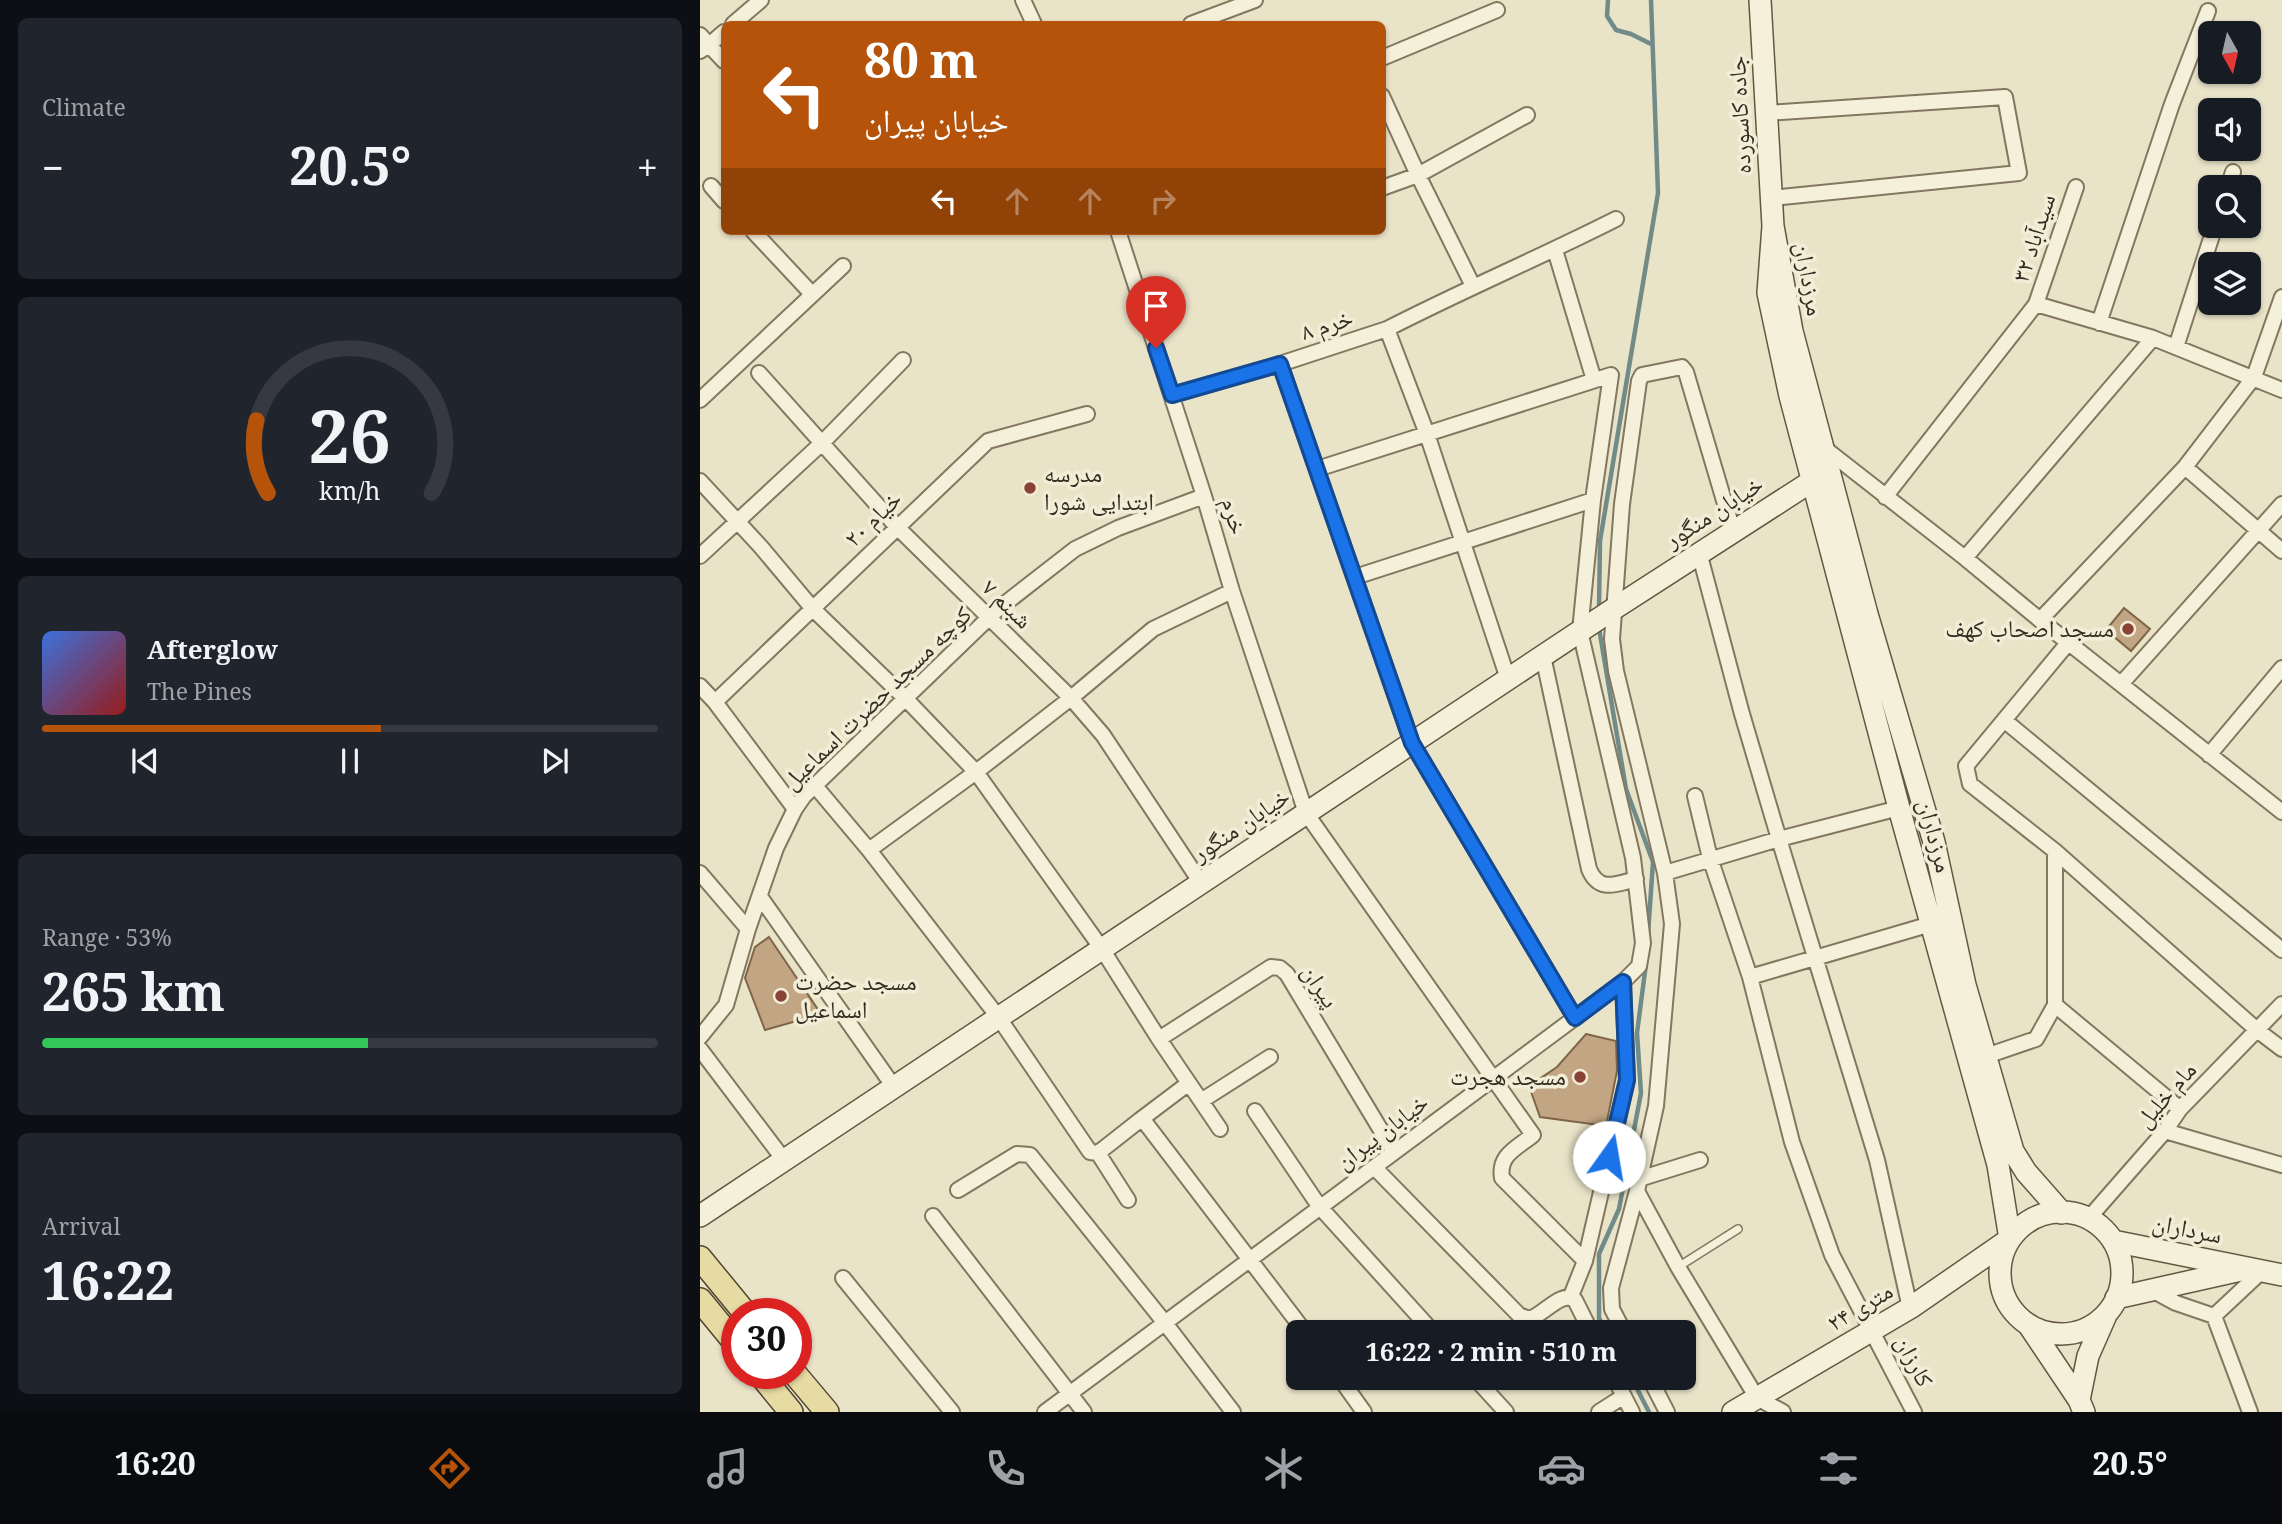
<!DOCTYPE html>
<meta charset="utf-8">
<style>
:root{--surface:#171b24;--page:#20242c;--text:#f1f3f6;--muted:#9ea1a6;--line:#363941;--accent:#b45309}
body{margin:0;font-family:Georgia,"Noto Naskh Arabic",serif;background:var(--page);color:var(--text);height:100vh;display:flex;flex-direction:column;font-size:26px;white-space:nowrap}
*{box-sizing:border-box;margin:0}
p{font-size:23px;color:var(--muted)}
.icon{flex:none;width:38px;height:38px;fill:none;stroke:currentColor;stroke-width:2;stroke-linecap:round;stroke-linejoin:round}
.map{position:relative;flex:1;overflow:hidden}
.drawer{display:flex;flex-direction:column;gap:18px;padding:18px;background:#0d0f14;width:700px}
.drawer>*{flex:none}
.hud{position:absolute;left:21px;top:21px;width:665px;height:214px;border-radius:10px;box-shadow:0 2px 5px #0004;background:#b45309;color:#fff;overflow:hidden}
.needle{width:46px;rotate:172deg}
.controls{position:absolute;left:1498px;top:21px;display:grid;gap:14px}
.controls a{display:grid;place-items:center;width:63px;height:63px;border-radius:10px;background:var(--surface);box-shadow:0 2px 5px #0004;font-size:35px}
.speed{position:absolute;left:21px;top:1298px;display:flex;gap:14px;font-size:35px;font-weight:700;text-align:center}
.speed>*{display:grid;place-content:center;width:91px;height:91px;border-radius:50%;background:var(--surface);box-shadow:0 2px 5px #0004;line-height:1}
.speed .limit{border:10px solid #d22;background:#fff;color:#111}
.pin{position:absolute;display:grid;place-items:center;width:60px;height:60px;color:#fff;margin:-72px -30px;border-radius:50% 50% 50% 0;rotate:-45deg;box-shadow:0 0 7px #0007}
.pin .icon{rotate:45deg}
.me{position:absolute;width:77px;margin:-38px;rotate:13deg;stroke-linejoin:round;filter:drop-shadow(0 0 5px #0008)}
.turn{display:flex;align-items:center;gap:24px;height:147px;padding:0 28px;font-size:32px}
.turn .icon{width:91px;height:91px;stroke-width:2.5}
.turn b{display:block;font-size:49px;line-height:60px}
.lanes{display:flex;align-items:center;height:66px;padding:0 28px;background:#0003;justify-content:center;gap:35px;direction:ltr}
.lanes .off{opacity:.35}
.big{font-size:52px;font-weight:800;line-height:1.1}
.drawer .tile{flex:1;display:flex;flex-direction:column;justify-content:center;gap:10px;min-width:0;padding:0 24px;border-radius:10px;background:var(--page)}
.drawer .dial{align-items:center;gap:0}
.dial svg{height:182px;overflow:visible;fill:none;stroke:var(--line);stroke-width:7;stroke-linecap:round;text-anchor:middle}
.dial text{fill:var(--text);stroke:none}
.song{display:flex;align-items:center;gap:21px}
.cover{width:84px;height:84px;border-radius:10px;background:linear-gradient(135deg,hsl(220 70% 55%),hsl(0 70% 35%))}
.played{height:7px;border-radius:4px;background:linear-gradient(90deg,var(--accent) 55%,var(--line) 55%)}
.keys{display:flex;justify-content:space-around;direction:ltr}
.heat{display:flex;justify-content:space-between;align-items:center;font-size:38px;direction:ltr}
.charge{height:10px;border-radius:5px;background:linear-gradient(90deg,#34c759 53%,var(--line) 0)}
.trip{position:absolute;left:586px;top:1320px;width:410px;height:70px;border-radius:10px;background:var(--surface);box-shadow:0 2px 5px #0004;font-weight:800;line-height:70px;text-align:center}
.tabs{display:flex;height:112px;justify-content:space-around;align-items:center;background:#090b0e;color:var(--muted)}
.tabs .icon{width:49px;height:49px}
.tabs .selected{color:var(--accent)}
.tabs b{font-size:32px;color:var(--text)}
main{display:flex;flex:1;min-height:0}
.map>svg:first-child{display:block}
</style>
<main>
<section class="drawer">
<div class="tile"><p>Climate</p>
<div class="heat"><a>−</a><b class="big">20.5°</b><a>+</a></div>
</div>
<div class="tile dial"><svg viewBox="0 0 100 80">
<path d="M14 69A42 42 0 1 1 86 69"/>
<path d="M14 69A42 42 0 0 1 9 37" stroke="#b45309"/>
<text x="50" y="56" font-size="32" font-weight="700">26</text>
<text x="50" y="72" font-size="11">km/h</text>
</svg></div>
<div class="tile">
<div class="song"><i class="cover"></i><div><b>Afterglow</b><p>The Pines</p></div></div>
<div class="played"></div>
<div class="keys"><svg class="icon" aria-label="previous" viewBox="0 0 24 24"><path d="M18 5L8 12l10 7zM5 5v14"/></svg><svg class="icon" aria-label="pause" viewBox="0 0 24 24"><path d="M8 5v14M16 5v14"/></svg><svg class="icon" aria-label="next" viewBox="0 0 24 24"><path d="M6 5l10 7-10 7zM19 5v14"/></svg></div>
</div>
<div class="tile"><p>Range · 53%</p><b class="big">265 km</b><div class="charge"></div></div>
<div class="tile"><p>Arrival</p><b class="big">16:22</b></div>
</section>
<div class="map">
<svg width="1582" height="1412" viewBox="0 0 1582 1412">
<rect width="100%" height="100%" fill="#e9e3c8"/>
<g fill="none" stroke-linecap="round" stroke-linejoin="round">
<!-- stream -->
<path stroke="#708b88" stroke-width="4.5" d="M908,0L907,16L916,30L931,34L951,44
M899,609L900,541L958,193L951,0
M899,628L926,789L953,862L948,934
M906,1332L899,1318V1254L919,1209L941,1093L937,1033L946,964
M931,1377L949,1412"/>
</g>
<!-- building -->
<path fill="#c2a582" stroke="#7f6548" stroke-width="2" d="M1424,608L1450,629L1431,651L1406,630Z
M69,937L121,1014L65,1030L45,978L55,947Z
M886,1034L916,1041L917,1071L906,1126L840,1117L829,1086L857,1067Z"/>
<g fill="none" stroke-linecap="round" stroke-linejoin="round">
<!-- lane casing -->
<g stroke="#83775f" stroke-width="10">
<path id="lane" d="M978,1267L1038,1229"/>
</g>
<!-- street casing -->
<g stroke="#83775f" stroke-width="18">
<path id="street" d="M323,0L334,24
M33,24L61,0
M491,24L555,0
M0,35L9,45L24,32
M0,51L9,45L24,61
M682,58L797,10
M682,96L718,175L773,286
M1066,113L1305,97L1319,173L1072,198
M11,186L24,201
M1528,187L1533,172
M682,188L718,175L827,115
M53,231L112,294
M418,231L504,496L532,591L606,813L833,1135C817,1148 798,1155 802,1178L885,1261
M855,250L894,380
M1336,304L1376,187
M1399,323L1472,104L1508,11
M1476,347L1515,226
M580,364L712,743L875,1018
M59,373L198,528L371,698L403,735L501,883
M472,395L580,364L687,329
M0,400L143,266
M1123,447L1265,558L1340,620L1582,812
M1485,467L1582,551
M617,469L911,375L893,500L655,577
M0,481L61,547L113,609L205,698L276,772L402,949L459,1039L520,1129
M1185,497L1336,304L1453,338L1582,390
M1033,531L986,372L982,367L942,375L939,381L922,504L912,639L916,671L965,873L972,924L956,1106L937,1191L978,1267L1057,1398L1083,1412
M999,552L1042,714L1079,839L1177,1160L1210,1308
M0,556L122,443L203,360
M1265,558L1453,338
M1340,620L1485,467L1554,377L1582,297
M1368,643L1266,766L1270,784L1355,851L1557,1030L1582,1049
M843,656L889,869C899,893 916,884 936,879
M808,679L727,434L687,329C763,290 841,257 916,219
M1421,684L1582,504
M0,686L15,702L95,809
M15,702L288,441L387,414
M1304,720L1582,950
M1509,755L1582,668
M116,787L169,850L299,1018L390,1152L398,1153L440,1120L444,1121L605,1332
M995,796L1010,858L1050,977L1092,1142L1132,1255L1214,1412
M169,850L276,772L371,698L453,629L532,591
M0,873L48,929
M965,873L1079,839L1199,808
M61,898L194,1087
M1050,977L1231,924
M1355,1005L1480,1109
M0,1037L26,1005L48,929L76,848L95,809L104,796L298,609L375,549L418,528L504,496
M459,1039L571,967L580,968L587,974L694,1152
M0,1049L84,1160
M1286,1056L1336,1039L1355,1005V851
M501,1101L570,1057
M555,1111L619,1206L733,1332
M440,1120L489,1083
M1465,1131L1582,1165
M398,1153L428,1200
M674,1167L819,1315L829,1319C844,1315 861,1290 875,1300L891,1332
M939,1179L1000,1160
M258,1190L317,1154L330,1155L465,1323L533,1412
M233,1216L384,1412
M1388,1219L1465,1131L1480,1109L1582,1004
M143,1278L252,1412
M1452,1290L1476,1303L1514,1316
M871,1296L885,1261L927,1080L923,982
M1514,1316L1550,1412
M1514,1316L1562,1271
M924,1332L912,1309L911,1288L937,1191
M639,1377L664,1412
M774,1377L806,1412
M914,1377L932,1412
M949,1377L967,1412
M345,1412L923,982L939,966L943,943L933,858L880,631L893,500
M899,1412L924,1396"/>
</g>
<!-- secondary casing -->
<g stroke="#655842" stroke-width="24">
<path id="secondary" d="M1060,0L1073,226
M1300 1273a61 61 0 1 1 122 0a61 61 0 1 1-122 0Z
M0,1216L915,608L1112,481
M1413,1241L1582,1275
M1416,1298L1541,1270
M1330,1327L1379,1400L1384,1412
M1379,1400L1388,1356L1406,1315
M1033,1412L1210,1308L1310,1239L1298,1165L1199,808L1090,396L1068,293L1073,226L1092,331L1167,614L1234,842L1265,985L1313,1151L1326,1172L1362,1213"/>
</g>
<!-- primary casing -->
<g stroke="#514532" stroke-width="26">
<path id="primary" d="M0,1258L46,1314
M0,1300L37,1345
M60,1374L91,1412
M95,1374L127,1412"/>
</g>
<!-- lane -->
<use href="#lane" stroke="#f5f0da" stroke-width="7"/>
<!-- street -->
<use href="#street" stroke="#f5f0da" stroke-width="14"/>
<!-- secondary -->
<use href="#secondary" stroke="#f5f0da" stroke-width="21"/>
<!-- primary -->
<use href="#primary" stroke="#e7dba4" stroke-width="23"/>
</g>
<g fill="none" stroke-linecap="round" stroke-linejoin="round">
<!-- route casing -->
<g stroke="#114b97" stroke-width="18">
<path id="route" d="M456,348L472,395L580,364L712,743L875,1018L923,982L927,1080L909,1157"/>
</g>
<!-- route -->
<use href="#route" stroke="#1a73e8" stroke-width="12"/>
</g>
<!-- markers -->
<g fill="#8a4136" stroke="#f1edd6" stroke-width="2.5">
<circle cx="330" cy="488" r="7"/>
<circle cx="1428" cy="629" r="7"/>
<circle cx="81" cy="996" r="7"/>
<circle cx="880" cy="1077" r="7"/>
</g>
<g text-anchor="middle" stroke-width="7" stroke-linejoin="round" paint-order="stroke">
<!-- street labels -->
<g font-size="24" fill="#352d21" stroke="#f1edd6">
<text transform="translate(1040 115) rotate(-93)" y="8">جاده کاسورده</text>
<text transform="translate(1334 238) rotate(-72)" y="8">سیدآباد ۳۲</text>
<text transform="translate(1109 279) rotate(80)" y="8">مرزداران</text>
<text transform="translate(627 325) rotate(-18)" y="8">خرم ۸</text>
<text transform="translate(1014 512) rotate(-33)" y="8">خیابان منگور</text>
<text transform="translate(534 516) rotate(74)" y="8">خرم</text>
<text transform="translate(173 519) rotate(-44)" y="8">خیام ۲۰</text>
<text transform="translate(307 604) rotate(44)" y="8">شبنم ۷</text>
<text transform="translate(177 698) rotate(-44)" y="8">کوچه مسجد حضرت اسماعیل</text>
<text transform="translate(541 825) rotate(-34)" y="8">خیابان منگور</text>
<text transform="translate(1235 836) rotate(75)" y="8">مرزداران</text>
<text transform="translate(620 986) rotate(57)" y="8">پیران</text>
<text transform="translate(1466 1095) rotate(-49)" y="8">مام خلیل</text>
<text transform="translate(682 1132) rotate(-37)" y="8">خیابان پیران</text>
<text transform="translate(1487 1229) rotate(11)" y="8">سرداران</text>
<text transform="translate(1160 1307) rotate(-31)" y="8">۲۴ متری</text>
<text transform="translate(1214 1361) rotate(63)" y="8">کارزان</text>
</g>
<!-- poi labels -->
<g font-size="24" fill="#352d21" stroke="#f1edd6" text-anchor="start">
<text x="344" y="482">مدرسه<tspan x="344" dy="28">ابتدایی شورا</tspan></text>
<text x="1414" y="637" text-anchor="end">مسجد اصحاب کهف</text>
<text x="95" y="990">مسجد حضرت<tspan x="95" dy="28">اسماعیل</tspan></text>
<text x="866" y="1085" text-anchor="end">مسجد هجرت</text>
</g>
</g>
</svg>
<div class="controls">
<a><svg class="needle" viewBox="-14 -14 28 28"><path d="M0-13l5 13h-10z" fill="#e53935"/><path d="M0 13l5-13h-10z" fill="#9ea1a6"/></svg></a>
<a><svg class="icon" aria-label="sound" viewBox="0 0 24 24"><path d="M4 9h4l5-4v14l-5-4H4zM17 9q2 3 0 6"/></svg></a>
<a><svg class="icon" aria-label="search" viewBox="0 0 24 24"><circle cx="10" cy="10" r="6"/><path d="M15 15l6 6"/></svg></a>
<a><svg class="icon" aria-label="layers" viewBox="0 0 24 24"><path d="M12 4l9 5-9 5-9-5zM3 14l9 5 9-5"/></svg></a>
</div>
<div class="speed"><div class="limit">30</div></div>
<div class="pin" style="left:456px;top:348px;background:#d93025"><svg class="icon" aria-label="arrive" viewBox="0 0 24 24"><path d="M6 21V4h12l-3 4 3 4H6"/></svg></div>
<svg class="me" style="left:909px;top:1157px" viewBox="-20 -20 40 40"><circle r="19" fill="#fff"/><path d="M0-13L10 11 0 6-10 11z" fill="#1a73e8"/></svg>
<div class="trip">16:22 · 2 min · 510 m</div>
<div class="hud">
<div class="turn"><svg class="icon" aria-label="left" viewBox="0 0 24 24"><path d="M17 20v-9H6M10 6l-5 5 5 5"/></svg><div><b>80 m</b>خیابان پیران</div></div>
<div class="lanes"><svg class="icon" aria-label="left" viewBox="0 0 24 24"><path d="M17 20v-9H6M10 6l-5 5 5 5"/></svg><svg class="icon off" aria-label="ahead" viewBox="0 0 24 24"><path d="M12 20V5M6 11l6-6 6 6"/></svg><svg class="icon off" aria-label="ahead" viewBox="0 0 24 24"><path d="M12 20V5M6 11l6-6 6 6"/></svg><svg class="icon off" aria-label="right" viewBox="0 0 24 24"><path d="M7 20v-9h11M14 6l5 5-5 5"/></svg></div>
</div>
</div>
</main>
<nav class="tabs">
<b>16:20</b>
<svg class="icon selected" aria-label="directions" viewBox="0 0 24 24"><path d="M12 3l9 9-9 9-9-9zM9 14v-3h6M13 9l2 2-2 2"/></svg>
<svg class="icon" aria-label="music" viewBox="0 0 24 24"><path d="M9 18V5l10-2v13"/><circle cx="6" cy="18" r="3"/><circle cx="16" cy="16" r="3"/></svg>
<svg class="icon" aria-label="phone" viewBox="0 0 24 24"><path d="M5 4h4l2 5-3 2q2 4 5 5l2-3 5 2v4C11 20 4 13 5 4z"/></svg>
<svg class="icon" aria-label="climate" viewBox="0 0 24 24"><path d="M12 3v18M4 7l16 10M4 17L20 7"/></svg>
<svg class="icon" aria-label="car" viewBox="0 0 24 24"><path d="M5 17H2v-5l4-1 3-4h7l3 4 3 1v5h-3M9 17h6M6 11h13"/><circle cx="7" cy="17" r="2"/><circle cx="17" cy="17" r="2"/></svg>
<svg class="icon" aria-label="filters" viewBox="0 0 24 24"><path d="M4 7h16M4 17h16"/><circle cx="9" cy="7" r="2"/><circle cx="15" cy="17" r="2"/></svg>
<b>20.5°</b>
</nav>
